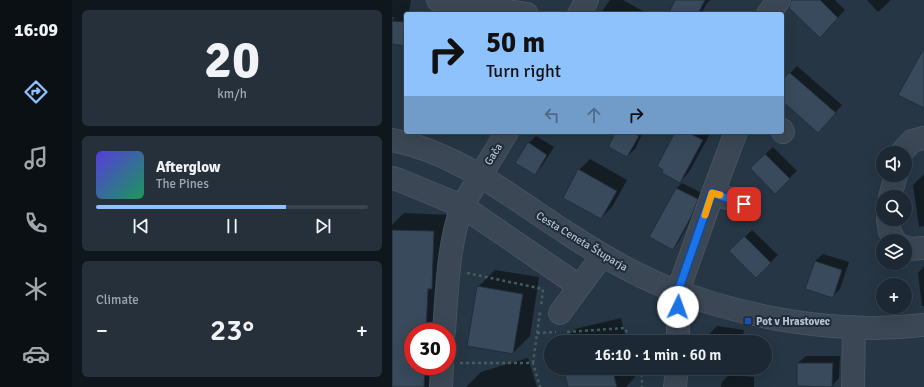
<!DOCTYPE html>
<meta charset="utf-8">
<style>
:root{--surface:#1c2833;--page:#25303b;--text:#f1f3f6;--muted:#a0a6ac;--line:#3a444e;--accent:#8ec2fc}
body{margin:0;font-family:Signika,sans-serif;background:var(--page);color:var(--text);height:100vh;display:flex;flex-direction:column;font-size:15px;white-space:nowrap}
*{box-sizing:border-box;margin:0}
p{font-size:13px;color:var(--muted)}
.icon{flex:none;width:22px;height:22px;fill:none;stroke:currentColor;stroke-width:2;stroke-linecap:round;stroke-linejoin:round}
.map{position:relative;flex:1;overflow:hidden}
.drawer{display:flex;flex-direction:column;gap:10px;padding:10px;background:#0f161c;width:320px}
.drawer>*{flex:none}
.guide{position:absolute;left:12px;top:12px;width:380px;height:122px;border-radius:4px;box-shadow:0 4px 16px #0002,0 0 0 1px var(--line);background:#8ec2fc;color:#111;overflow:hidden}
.controls{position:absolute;left:484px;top:146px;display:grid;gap:8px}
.controls a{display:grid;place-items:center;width:36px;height:36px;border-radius:50%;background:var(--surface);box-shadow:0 4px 16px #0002,0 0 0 1px var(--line);font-size:20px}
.speed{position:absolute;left:12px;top:323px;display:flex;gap:8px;font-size:20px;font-weight:700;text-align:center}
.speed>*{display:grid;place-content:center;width:52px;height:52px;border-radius:50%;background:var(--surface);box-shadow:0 4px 16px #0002,0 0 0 1px var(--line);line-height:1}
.speed .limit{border:6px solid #d22;background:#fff;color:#111}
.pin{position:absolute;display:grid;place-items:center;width:34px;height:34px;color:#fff;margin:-17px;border-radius:8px;box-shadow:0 2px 6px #0006}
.me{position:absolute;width:44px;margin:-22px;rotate:3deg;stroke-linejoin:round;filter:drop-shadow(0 0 3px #0008)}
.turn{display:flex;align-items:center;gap:14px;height:84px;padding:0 16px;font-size:18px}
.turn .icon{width:52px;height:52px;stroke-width:2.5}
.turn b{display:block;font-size:28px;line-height:34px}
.lanes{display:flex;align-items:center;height:38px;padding:0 16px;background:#0003;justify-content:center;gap:20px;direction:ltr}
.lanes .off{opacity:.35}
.big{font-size:30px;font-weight:600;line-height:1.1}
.drawer .tile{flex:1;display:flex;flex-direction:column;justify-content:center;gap:6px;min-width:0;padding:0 14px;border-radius:6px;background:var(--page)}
.drawer .dial{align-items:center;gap:0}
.dial b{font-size:52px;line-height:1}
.song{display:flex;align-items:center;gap:12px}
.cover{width:48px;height:48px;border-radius:6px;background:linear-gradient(135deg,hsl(250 70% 55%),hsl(150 70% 35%))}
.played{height:4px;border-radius:2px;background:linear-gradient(90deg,var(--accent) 70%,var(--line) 70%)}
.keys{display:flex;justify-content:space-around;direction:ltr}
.heat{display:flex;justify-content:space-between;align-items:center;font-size:22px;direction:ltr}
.trip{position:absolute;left:152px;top:335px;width:228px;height:40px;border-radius:20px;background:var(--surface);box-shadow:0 4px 16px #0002,0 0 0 1px var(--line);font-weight:600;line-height:40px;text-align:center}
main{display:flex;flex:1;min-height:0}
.tab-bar{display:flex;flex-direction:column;width:72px;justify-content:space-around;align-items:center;background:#0b1014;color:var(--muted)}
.tab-bar .icon{width:28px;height:28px}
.tab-bar .active{color:var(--accent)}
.tab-bar b{font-size:18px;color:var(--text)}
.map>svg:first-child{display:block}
</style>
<main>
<nav class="tab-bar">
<b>16:09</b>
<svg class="icon active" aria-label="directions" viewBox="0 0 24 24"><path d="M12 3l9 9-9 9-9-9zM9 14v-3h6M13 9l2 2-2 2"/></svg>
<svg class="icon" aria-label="music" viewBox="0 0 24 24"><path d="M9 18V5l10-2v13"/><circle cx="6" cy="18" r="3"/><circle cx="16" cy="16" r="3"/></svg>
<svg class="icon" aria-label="phone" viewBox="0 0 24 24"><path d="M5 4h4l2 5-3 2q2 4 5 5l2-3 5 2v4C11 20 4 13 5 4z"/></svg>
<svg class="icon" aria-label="climate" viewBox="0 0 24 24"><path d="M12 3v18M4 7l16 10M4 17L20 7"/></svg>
<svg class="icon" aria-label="car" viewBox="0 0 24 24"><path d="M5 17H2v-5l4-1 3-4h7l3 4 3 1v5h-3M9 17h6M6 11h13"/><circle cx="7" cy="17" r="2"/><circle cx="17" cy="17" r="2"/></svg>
</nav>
<section class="drawer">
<div class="tile dial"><b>20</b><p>km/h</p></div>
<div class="tile">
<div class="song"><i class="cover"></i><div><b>Afterglow</b><p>The Pines</p></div></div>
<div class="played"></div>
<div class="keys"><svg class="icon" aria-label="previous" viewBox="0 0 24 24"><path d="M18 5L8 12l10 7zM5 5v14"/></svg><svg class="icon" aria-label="pause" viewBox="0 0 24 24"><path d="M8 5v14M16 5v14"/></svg><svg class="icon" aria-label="next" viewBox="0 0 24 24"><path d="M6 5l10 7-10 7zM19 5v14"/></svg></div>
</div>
<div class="tile"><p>Climate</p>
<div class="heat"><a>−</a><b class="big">23°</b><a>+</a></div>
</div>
</section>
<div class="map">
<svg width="532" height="387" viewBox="0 0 532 387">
<rect width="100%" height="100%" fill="#263644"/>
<!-- shadow -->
<path fill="#0007" d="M0,0H19L17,11L14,14V45L0,43V21L3,17H0Z
M218,0H231L256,14H208Z
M284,0H319L315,3L309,14H277Z
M400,0H443L453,10L435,29Z
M475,0H499L486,12Z
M405,66L450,105L434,124L390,100V82Z
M225,132H251L243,149L235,156Z
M284,132H319L297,172L288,182L273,169Z
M144,136L162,147L150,166L143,173L137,143Z
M381,147L405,171L383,192L359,168Z
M198,159L235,180L220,207L209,218L187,170Z
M532,174V226L527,227L521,185Z
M290,183L310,193L305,208L286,243L281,249L284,189Z
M12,213L59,215L50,332H21V366H48L47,387H0V225Z
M360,230L386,255L364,277L339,251Z
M431,254L457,262L448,289L440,297L423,261Z
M532,266V306H530L526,273Z
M103,270L147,277L138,336L121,353L86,287Z
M229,318L235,342H171L183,329Z
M325,326L352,330L350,342H316L318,333Z
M414,356H448L447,378L440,386L406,363Z
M136,358L145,387H74L89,372Z
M172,368H241L243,377L234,387H177Z
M337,375L362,377V387H329L330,382Z"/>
<!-- building -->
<path fill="#384a5b" stroke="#212e3b" d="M283,0H313L306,14H276Z
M399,0H428L446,18L428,38L397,8Z
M0,21L14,22V46L0,44Z
M532,48V108L506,95Z
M397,72L444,113L426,133L390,101V81Z
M224,132H240L247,136L235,157L216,147Z
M283,132H295L311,140L288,183L270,173L271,170L265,166Z
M136,142L155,155L143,175L123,163Z
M373,154L398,179L383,194L358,168Z
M186,169L225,191L209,219L171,198Z
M284,188L306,199L300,215L281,250L257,237Z
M0,230L42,231L40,289H36L34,332H21V366H33L32,387H0Z
M352,236L379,263L364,278L337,251Z
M423,261L450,270L441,298L413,289Z
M85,286L131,294L121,354L75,346Z
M405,363H441L440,387L405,386Z
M171,368H220L225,387H176Z"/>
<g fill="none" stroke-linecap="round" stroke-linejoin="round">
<!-- minor casing -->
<g stroke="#475360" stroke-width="24">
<path id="minor" d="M46,0L135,14
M187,14L195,0
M376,14L387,0
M390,130L391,132
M0,140C68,153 121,199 178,235C207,254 238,272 271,286C351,318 446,335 532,325
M509,153L520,141L532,138
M0,178L7,180L70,206L187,286
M321,193L352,204
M498,197L504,175
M496,219L498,232L503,241
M513,247L516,249L532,248
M168,313L210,256
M52,332C55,291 56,245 70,206L115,132
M286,342V291L321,193L344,132
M49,387L50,366
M283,387L285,368
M461,387L462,327"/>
</g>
<!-- path -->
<path stroke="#425d5d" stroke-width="2.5" stroke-dasharray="3 3" stroke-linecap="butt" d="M75,273L151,289L149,307
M175,332L233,328L239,342
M145,333L164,332
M68,363H141L148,387
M141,363L148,312
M248,368L250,378V387"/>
<!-- minor -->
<use href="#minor" stroke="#3b4754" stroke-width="22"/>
</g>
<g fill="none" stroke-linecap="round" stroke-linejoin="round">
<!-- route casing -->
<g stroke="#114b97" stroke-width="10">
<path id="route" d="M286,307V291L320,193L352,204"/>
</g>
<!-- route -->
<use href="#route" stroke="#1a73e8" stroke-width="7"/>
<!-- slow -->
<path stroke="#f59e0b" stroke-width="7" d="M313,215L320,193L328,195"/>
</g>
<!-- markers -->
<rect fill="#1a4fb4" stroke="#1f2c39" stroke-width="1.5" x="352" y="317" width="8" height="8" rx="2"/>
<g text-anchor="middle" stroke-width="4" stroke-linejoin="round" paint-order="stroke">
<!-- street labels -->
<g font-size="11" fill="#b8c2cd" stroke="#1f2c39">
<text transform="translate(101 154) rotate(-58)" y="4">Gača</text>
<text transform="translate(190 241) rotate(31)" y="4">Cesta Ceneta Štuparja</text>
</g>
<!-- poi labels -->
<g font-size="11" font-weight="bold" fill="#b8c2cd" stroke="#1f2c39" text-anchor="start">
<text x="364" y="325">Pot v Hrastovec</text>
</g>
</g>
</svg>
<div class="controls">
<a><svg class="icon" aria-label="sound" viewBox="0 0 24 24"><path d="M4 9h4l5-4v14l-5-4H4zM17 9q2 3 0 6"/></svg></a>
<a><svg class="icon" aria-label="search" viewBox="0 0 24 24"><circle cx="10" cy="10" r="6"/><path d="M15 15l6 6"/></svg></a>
<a><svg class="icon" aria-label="layers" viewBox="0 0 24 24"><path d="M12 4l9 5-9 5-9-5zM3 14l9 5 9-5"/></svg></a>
<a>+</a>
</div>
<div class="speed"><div class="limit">30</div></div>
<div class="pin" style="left:352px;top:204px;background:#d93025"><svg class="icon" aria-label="arrive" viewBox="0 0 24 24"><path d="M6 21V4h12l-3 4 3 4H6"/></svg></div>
<svg class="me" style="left:286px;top:307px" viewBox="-20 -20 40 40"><circle r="19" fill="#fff"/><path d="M0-13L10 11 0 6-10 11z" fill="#1a73e8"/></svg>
<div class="trip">16:10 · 1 min · 60 m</div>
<div class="guide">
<div class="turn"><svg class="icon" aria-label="right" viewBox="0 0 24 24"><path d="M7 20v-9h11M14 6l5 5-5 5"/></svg><div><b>50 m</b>Turn right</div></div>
<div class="lanes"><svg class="icon off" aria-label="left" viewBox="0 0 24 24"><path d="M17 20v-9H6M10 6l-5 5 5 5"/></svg><svg class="icon off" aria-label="ahead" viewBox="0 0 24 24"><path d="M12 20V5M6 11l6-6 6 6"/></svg><svg class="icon" aria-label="right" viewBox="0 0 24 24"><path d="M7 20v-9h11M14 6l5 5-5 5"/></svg></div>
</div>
</div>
</main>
